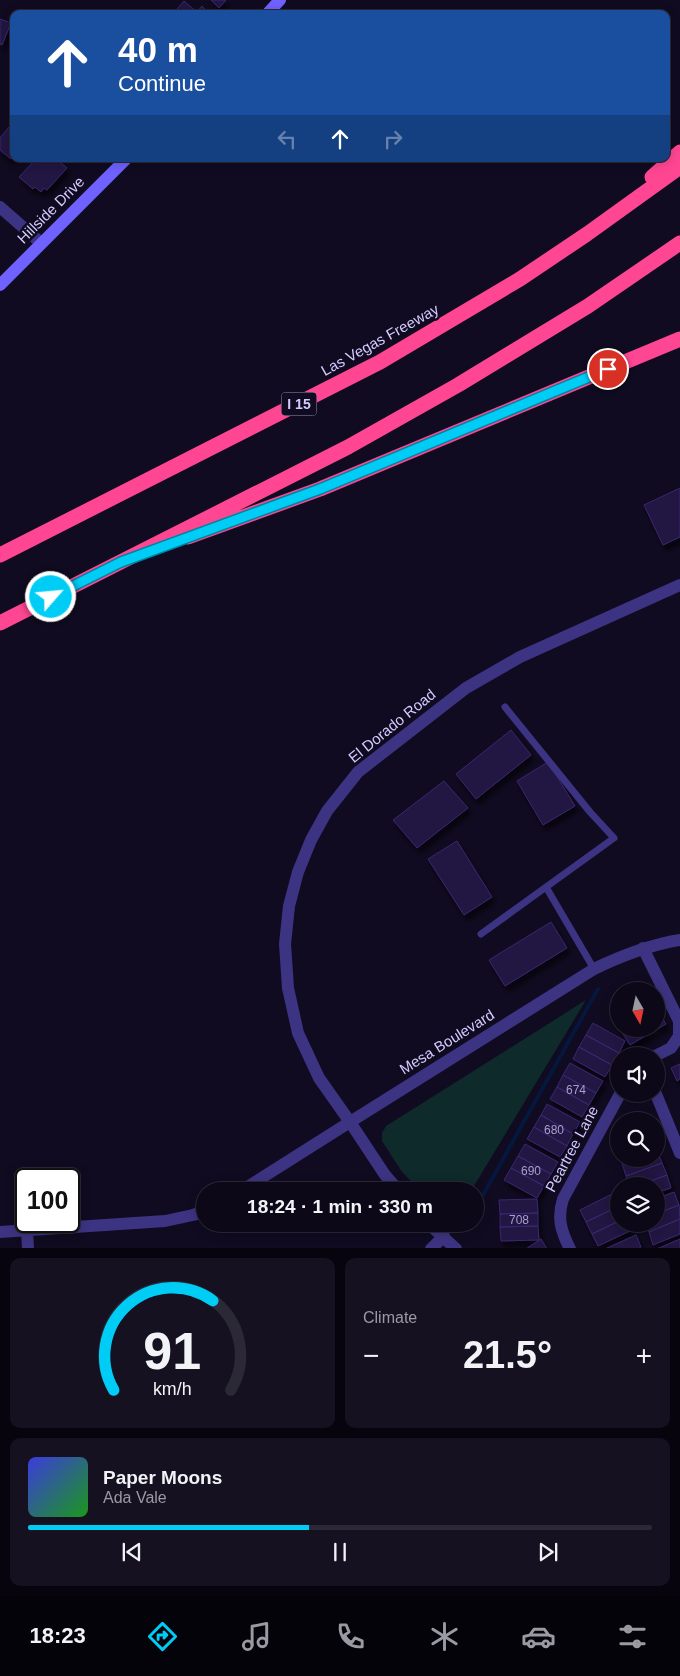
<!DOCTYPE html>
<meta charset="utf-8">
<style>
:root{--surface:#0c0818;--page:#151121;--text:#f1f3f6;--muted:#9a9aa2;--line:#2c2937;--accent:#00cdf6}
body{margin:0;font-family:Helvetica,sans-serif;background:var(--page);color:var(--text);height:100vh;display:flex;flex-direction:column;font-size:19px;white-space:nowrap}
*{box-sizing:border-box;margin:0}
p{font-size:16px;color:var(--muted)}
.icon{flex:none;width:28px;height:28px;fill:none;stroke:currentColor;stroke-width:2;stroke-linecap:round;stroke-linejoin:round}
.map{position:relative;height:1248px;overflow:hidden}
.panel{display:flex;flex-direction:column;gap:10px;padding:10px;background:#07040d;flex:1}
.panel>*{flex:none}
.top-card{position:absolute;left:10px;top:10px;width:660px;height:152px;border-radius:10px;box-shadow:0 2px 12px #0003,0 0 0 1px var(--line);background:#1a4fa0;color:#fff;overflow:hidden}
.needle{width:32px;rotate:171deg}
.tools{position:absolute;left:610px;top:982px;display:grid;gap:10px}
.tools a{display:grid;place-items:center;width:55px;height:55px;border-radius:50%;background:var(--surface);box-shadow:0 2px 12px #0003,0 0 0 1px var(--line);font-size:25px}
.speed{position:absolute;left:15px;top:1168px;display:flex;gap:10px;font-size:25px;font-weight:700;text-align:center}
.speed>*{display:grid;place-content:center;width:65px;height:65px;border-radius:50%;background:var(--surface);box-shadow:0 2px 12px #0003,0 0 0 1px var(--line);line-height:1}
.speed .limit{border:2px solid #111;border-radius:8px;background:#fff;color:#111}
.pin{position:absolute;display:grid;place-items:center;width:42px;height:42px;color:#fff;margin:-21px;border:2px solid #fff;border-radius:50%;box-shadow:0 1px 5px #0007}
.me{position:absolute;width:55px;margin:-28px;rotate:63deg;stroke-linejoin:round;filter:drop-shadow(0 0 4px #0008)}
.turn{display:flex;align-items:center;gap:18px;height:105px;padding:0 25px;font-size:22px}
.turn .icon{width:65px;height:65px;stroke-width:2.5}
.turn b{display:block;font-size:35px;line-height:42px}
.lanes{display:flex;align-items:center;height:48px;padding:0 25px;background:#0003;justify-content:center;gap:25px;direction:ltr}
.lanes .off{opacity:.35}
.big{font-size:38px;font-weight:700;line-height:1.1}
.panel .widget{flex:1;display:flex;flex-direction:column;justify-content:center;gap:8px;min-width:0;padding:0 18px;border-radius:10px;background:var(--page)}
.panel .dial{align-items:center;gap:0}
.dial svg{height:130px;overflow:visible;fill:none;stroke:var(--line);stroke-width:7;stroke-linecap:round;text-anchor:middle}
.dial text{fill:var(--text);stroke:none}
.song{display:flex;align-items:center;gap:15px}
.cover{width:60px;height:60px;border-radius:8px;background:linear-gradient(135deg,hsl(240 70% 55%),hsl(120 70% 35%))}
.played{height:5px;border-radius:2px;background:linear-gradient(90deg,var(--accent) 45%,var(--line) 45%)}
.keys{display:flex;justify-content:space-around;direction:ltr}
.heat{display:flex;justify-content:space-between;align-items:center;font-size:28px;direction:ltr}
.panel .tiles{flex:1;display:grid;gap:10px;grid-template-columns:1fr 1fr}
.widget:last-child{grid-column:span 2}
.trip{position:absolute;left:196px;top:1182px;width:288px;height:50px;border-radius:25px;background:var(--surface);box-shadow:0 2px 12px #0003,0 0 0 1px var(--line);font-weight:700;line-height:50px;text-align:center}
.menu{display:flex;height:80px;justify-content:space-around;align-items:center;background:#05030a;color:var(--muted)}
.menu .icon{width:35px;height:35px}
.menu .current{color:var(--accent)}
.menu b{font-size:22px;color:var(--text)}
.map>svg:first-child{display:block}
</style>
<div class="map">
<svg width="680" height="1249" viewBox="0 0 680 1249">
<defs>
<filter id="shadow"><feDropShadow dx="3" dy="5.5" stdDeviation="2.5" flood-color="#0009"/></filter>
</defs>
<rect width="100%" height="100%" fill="#100b20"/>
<!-- green -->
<path fill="#0e2a2b" d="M586,1000L471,1191H421L402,1172L382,1141V1133L386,1126Z"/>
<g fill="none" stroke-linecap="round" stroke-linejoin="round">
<!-- stream -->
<path stroke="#06173e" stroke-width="4" d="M475,1205L483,1195L598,989"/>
</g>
<!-- building -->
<path fill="#221642" stroke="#3a2770" filter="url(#shadow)" d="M211,0H226L219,8Z
M184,1L197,12L202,6L210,14H173Z
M0,19L11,23L2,45L0,44Z
M14,121V156L11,159L0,150V138Z
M36,159H56L67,168L47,190L44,188L41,192L35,187L33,189L19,177Z
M680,488V537L663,545L644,505Z
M511,730L531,755L476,799L456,774Z
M548,762L575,806L543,825L517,781Z
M444,781L468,808L417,848L393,820Z
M457,841L492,897L464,915L428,859Z
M551,922L567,948L505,986L489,960Z
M656,1008L666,1024L654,1031L652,1029H656Z
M619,1010V1026L612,1014Z
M593,1023L625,1041L619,1053L586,1035Z
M620,1029H636L642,1038L630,1045Z
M636,1029H652L654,1031L642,1038Z
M586,1035L619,1053L612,1065L579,1047Z
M579,1047L612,1065L605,1077L573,1059Z
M570,1063L603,1081L596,1093L563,1075Z
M680,1064V1079L677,1081L671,1068Z
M563,1075L596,1093L589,1105L557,1087Z
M557,1087L589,1105L582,1117L550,1099Z
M547,1104L580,1122L573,1134L541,1115Z
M541,1115L573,1134L567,1146L534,1127Z
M534,1127L567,1146L560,1157L527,1139Z
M525,1144L558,1162L551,1174L518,1156Z
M657,1150L662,1163L626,1176L622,1163L634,1159H656Z
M518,1156L551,1174L544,1186L511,1168Z
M662,1163L667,1175L637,1186H630L626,1176Z
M511,1168L544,1186L537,1198L504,1180Z
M667,1175L671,1188L656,1193V1186H637Z
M674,1192L679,1205L656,1214V1199Z
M614,1193L619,1202V1206L586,1222L580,1210Z
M537,1199L538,1213L500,1214L499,1200Z
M679,1205L680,1219L649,1232L645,1224H656V1214Z
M619,1206V1221L592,1234L586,1222Z
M538,1213V1226L500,1227V1214Z
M680,1219V1234L653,1245L649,1232Z
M619,1221V1224H629L632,1230L598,1246L592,1234Z
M538,1226L539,1240L501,1241L500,1227Z
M636,1235L641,1247L638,1249H605Z
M541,1239L547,1249H526Z
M680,1239V1249H657Z"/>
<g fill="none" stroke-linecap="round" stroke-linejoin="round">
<!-- service -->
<path stroke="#3c3482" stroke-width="7" d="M546,887L594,969
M481,934L614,838L590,812L505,707"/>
<!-- minor -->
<path stroke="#3c3482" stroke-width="12" d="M0,207L41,243
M643,948L679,1021V1036L671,1048L655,1056
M656,1094L680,1153
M241,1191L350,1122L319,1078L298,1033L288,988L285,944L289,906L298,872L311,840L327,811L358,772L466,688L520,657L680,585
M27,1230L28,1249
M0,1232L165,1221L193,1215L205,1211
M431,1249L444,1236
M570,1249C561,1231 557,1218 563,1199L620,1094"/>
<!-- tertiary -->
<path stroke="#3c3482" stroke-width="12" d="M399,1191L385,1175L350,1122L594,969C623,955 649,945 680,940
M429,1224L456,1249"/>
<!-- secondary -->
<path stroke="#7062ff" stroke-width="12" d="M267,14L280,0
M0,285L126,159"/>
<!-- motorway -->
<path stroke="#ff4692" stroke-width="15" d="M652,177L680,152
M188,537L320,489L680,339
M0,555L380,362L520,279L587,234L680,167
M0,623L348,447L458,385L588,306L680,243"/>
</g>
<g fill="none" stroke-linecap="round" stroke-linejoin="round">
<!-- route casing -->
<g stroke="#0085a0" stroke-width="12">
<path id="route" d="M51,597L121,562L320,489L608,369"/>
</g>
<!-- route -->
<use href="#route" stroke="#00cdf6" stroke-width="9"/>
</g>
<g text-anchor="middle" stroke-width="5" stroke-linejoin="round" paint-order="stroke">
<!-- number labels -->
<g font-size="12" fill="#a89ed0">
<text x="576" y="1094">674</text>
<text x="554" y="1134">680</text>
<text x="531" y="1175">690</text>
<text x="519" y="1224">708</text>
</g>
<!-- shield labels -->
<rect fill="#100b20" stroke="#9991bc" stroke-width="1" x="281.5" y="392.5" width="35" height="23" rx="4"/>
<g font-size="14" font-weight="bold" fill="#d4cbff">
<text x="299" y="409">I 15</text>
</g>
<!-- street labels -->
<g font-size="15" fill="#d4cbff" stroke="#100b20">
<text transform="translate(51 210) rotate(-45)" y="5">Hillside Drive</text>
<text transform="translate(380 340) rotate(-29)" y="5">Las Vegas Freeway</text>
<text transform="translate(392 726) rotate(-39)" y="5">El Dorado Road</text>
<text transform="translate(447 1042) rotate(-32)" y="5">Mesa Boulevard</text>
<text transform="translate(572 1149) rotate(-62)" y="5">Peartree Lane</text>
</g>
</g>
</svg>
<div class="tools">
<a><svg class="needle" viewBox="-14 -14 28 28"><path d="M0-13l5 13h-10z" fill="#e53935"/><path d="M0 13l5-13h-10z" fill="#9a9aa2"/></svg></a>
<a><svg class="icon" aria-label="sound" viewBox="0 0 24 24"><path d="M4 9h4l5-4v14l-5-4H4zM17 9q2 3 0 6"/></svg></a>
<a><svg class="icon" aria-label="search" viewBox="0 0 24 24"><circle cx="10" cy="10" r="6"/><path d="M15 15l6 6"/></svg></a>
<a><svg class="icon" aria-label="layers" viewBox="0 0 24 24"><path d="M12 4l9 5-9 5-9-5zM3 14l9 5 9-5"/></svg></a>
</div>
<div class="speed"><div class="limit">100</div></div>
<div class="pin" style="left:608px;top:369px;background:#d93025"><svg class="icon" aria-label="arrive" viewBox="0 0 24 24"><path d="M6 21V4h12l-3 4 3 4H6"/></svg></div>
<svg class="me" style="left:51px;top:597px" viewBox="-20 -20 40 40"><circle r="17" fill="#00cdf6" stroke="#fff" stroke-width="3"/><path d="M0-11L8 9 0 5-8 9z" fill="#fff"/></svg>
<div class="trip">18:24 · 1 min · 330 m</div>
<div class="top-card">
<div class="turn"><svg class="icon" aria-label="ahead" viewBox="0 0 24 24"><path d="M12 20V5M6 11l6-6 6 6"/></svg><div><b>40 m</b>Continue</div></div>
<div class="lanes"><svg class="icon off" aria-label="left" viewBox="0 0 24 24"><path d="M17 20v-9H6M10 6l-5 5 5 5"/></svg><svg class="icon" aria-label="ahead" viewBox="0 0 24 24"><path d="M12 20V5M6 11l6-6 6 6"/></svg><svg class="icon off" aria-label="right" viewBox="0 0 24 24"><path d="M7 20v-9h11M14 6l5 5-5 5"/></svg></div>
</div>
</div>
<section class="panel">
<div class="tiles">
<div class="widget dial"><svg viewBox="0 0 100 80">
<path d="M14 69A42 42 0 1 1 86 69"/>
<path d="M14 69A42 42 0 0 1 75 14" stroke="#00cdf6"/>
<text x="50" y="56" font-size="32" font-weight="700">91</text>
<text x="50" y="72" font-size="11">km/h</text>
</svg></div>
<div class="widget"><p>Climate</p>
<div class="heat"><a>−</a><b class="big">21.5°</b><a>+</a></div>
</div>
<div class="widget">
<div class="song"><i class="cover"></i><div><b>Paper Moons</b><p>Ada Vale</p></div></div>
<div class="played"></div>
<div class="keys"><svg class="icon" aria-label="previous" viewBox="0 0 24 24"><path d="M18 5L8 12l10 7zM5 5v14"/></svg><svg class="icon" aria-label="pause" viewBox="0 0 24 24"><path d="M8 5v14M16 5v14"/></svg><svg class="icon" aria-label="next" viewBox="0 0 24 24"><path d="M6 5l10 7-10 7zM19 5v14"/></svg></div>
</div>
</div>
</section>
<nav class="menu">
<b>18:23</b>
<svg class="icon current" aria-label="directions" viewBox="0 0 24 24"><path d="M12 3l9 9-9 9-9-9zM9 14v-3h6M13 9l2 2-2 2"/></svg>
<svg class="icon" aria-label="music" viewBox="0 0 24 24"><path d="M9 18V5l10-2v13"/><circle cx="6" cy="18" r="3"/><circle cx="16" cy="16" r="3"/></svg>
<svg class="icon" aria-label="phone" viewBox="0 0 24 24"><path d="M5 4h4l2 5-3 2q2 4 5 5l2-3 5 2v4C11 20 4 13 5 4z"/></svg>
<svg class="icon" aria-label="climate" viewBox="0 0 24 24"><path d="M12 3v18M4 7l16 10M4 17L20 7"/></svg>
<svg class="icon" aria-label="car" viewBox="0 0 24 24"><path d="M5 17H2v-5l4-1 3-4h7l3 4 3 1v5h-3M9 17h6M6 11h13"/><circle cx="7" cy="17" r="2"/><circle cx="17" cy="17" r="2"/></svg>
<svg class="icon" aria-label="filters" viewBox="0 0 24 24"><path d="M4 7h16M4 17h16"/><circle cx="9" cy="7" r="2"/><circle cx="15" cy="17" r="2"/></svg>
</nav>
